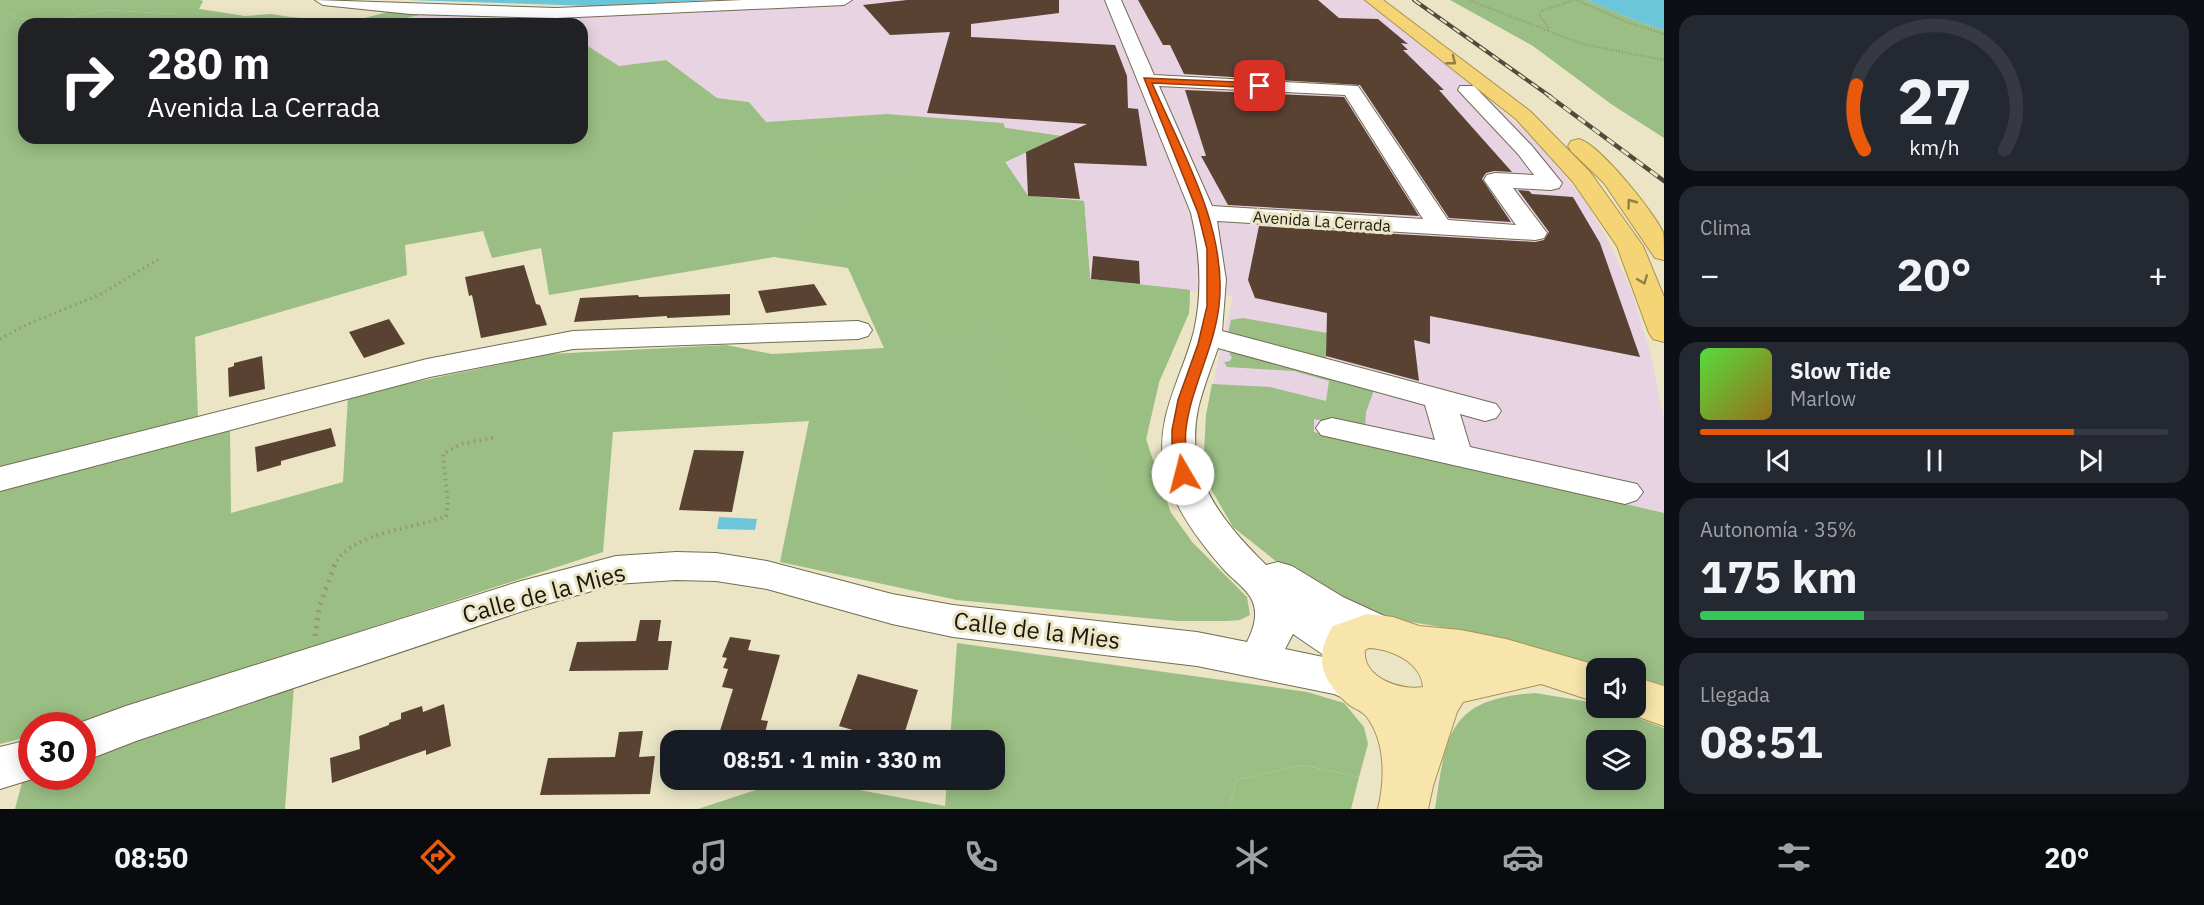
<!DOCTYPE html>
<html lang="es">
<meta charset="utf-8">
<style>
:root{--surface:#171b24;--page:#242831;--text:#f1f3f6;--muted:#9ea1a6;--line:#363941;--accent:#ea580c}
body{margin:0;font-family:"IBM Plex Sans",sans-serif;background:var(--page);color:var(--text);height:100vh;display:flex;flex-direction:column;font-size:22px;white-space:nowrap}
*{box-sizing:border-box;margin:0}
p{font-size:20px;color:var(--muted)}
.icon{flex:none;width:33px;height:33px;fill:none;stroke:currentColor;stroke-width:2;stroke-linecap:round;stroke-linejoin:round}
.map{position:relative;flex:1;overflow:hidden}
.details{display:flex;flex-direction:column;gap:15px;padding:15px;background:#0d0f14;width:540px}
.details>*{flex:none}
.guide{position:absolute;left:18px;top:18px;width:570px;height:126px;border-radius:18px;box-shadow:0 3px 15px #0003;background:#202124;color:#fff;overflow:hidden}
.tools{position:absolute;left:1586px;top:658px;display:grid;gap:12px}
.tools a{display:grid;place-items:center;width:60px;height:60px;border-radius:12px;background:var(--surface);box-shadow:0 3px 15px #0003;font-size:30px}
.speed{position:absolute;left:18px;top:712px;display:flex;gap:12px;font-size:30px;font-weight:700;text-align:center}
.speed>*{display:grid;place-content:center;width:78px;height:78px;border-radius:50%;background:var(--surface);box-shadow:0 3px 15px #0003;line-height:1}
.speed .limit{border:9px solid #d22;background:#fff;color:#111}
.pin{position:absolute;display:grid;place-items:center;width:51px;height:51px;color:#fff;margin:-26px;border-radius:12px;box-shadow:0 3px 9px #0006}
.me{position:absolute;width:66px;margin:-33px;rotate:352deg;stroke-linejoin:round;filter:drop-shadow(0 0 4px #0008)}
.turn{display:flex;align-items:center;gap:21px;height:126px;padding:0 30px;font-size:27px}
.turn .icon{width:78px;height:78px;stroke-width:2.5}
.turn b{display:block;font-size:42px;line-height:51px}
.big{font-size:45px;font-weight:800;line-height:1.1}
.details .tile{flex:1;display:flex;flex-direction:column;justify-content:center;gap:9px;min-width:0;padding:0 21px;border-radius:18px;background:var(--page)}
.details .dial{align-items:center;gap:0}
.dial svg{height:156px;overflow:visible;fill:none;stroke:var(--line);stroke-width:7;stroke-linecap:round;text-anchor:middle}
.dial text{fill:var(--text);stroke:none}
.song{display:flex;align-items:center;gap:18px}
.cover{width:72px;height:72px;border-radius:9px;background:linear-gradient(135deg,hsl(110 70% 55%),hsl(40 70% 35%))}
.played{height:6px;border-radius:3px;background:linear-gradient(90deg,var(--accent) 80%,var(--line) 80%)}
.keys{display:flex;justify-content:space-around;direction:ltr}
.heat{display:flex;justify-content:space-between;align-items:center;font-size:33px;direction:ltr}
.charge{height:9px;border-radius:4px;background:linear-gradient(90deg,#34c759 35%,var(--line) 0)}
.trip{position:absolute;left:660px;top:730px;width:345px;height:60px;border-radius:18px;background:var(--surface);box-shadow:0 3px 15px #0003;font-weight:800;line-height:60px;text-align:center}
.dock{display:flex;height:96px;justify-content:space-around;align-items:center;background:#090b0e;color:var(--muted)}
.dock .icon{width:42px;height:42px}
.dock .on{color:var(--accent)}
.dock b{font-size:27px;color:var(--text)}
main{display:flex;flex:1;min-height:0}
.map>svg:first-child{display:block}
</style>
<main>
<div class="map">
<svg width="1664" height="809" viewBox="0 0 1664 809">
<rect width="100%" height="100%" fill="#ebe5c6"/>
<!-- industrial -->
<path fill="#e8d3e2" d="M800,0H1364L1388,17L1474,86L1533,138L1582,197L1604,233L1631,289L1651,356L1664,419V688L1635,678V669H1608L1483,634L1399,620L1211,489L1204,453L1206,415L1233,296L1090,279L1084,201L1028,196L1005,162L1060,135L887,114L766,122L749,102L717,98L666,60L619,66L586,45L582,46V24H378L451,9L581,10Z"/>
<!-- green -->
<path fill="#9abe84" fill-rule="evenodd" d="M1450,0H1587L1639,22L1664,30V138L1611,104L1533,46Z
M0,9L17,18L53,21L105,10L178,14C198,30 263,15 291,17C305,18 319,22 332,24H24V138H582V46L586,45L619,66L666,60L717,98L749,102L766,122L887,114L1003,123L1005,128L1061,136L1005,162L1028,196L1084,201L1090,279L1190,290L1189,313L1159,382L1146,439L1159,496L1193,543L1247,597L1250,615L1240,620L1227,621H1177L957,600L780,562L809,421L613,432L603,552L69,726H32L31,736L0,744V488L230,429L231,513L343,482L348,396L549,354L726,345L772,354L884,348L848,268L774,257L549,295L541,248L492,258L483,231L405,245L407,275L195,337L198,418L0,467Z
M388,12L429,13L378,24H341Z
M1243,318L1327,333L1326,364L1228,334L1231,320Z
M1232,352L1376,385L1366,412L1365,430L1314,419V432L1664,513V685L1635,676V669H1610L1483,634L1399,620L1316,593L1233,527L1211,489L1204,453L1206,415L1212,384L1270,387L1326,401L1329,381L1294,371L1227,367L1224,362L1230,361L1232,357L1229,354Z
M957,643L1307,692L1344,703L1364,727L1368,744L1359,777L1302,765L1236,780L1229,809H698L786,780H806L945,806L947,780H994V741H950Z
M294,686L285,809H15L23,779L82,777L83,759Z
M1535,693L1596,703V708H1611L1664,728V809H1435C1446,733 1449,699 1535,693ZM1596,741H1635V780H1596Z"/>
<!-- forest -->
<path fill="#9abf83" d="M0,0H200L203,1L199,9L245,16L271,14L290,17L209,21L185,19L177,14L105,10L53,21L17,18L0,9Z
M1003,123L1005,128L1061,136L1005,162L1028,196L1084,201L1090,279L1190,290L1189,313L1159,382L1146,439L1171,513L1107,499L1096,451L1038,420L991,363L1005,339L984,318L965,342L883,311L856,275L837,258L779,240L814,218L946,155L812,159L815,145L941,127Z
M1302,765L1359,777L1351,809H1229L1236,780Z"/>
<!-- water -->
<path fill="#6cc6da" d="M408,0H713L591,6Z
M1587,0H1664V30L1639,22Z
M719,517L757,519L755,530L717,529Z"/>
<!-- building -->
<path fill="#5a4233" d="M907,0H1059V13L971,24V37L1115,45L1127,76L1128,108L1138,109L1147,166L1074,163L1080,199L1028,196L1026,152L1087,124L927,113L950,32L890,35L863,5Z
M1138,0H1318L1339,18L1378,19L1408,44L1401,43L1408,50H1403L1444,90H1439L1512,172L1494,171L1486,173L1482,179L1511,222L1449,218L1360,85L1184,74L1170,45H1163Z
M1185,90L1344,97L1419,216L1228,205L1201,156H1206Z
M1518,190L1529,191L1532,194L1573,197L1600,243L1640,357L1430,316V344L1414,340L1419,381L1326,356L1327,313L1255,298L1248,280L1259,226L1535,242L1544,240L1549,232Z
M1093,256L1139,261L1140,284L1091,279Z
M524,265L536,304L540,305L547,325L481,338L472,295L469,296L465,277Z
M814,284L827,305L766,313L758,291Z
M730,294V315L667,318V316L574,322L580,298L638,295L639,297Z
M389,319L405,344L364,358L349,332Z
M262,356L265,389L229,397L228,368L234,366V363Z
M331,428L336,446L281,461V465L257,472L255,447Z
M694,450L744,451L732,512L679,510Z
M640,620H661L658,641H672L668,670L569,671L577,642L636,641Z
M730,637L751,640L748,650L780,655L761,720L768,721L763,741L719,734L733,689L722,687L728,669L723,668L727,658L722,657Z
M858,674L918,690L902,741H890L839,726Z
M444,704L451,746L426,755V750L332,783L330,758L360,749L359,736L389,725V723L401,719V713L422,706L423,712Z
M643,731L639,757L655,756L650,794L540,795L548,758L615,757L619,732Z"/>
<g fill="none" stroke-linecap="round" stroke-linejoin="round">
<!-- minor casing -->
<g stroke="#726c51" stroke-width="2">
<path id="minor" d="M315,0L556,8L743,0H852L844,5L556,18L410,14L323,5Z
M1105,0H1121L1154,75L1358,86L1448,220L1516,225L1484,180L1487,175L1495,173L1534,175L1518,154L1458,90L1460,86H1474L1532,146L1562,183L1559,188L1551,190L1513,188L1547,233L1544,238L1535,240L1217,221L1226,280L1222,331L1496,404L1501,411L1496,418L1485,421L1460,414L1470,447L1637,484L1643,492L1637,500L1625,504L1321,435L1316,428L1321,421L1332,418L1435,440L1425,405L1218,348C1211,368 1203,388 1198,409C1184,477 1222,521 1266,565L1278,562L1292,566L1343,597L1393,620L1399,631L1393,642L1379,647L1361,641L1364,646L1358,658L1346,662L1375,674L1381,687L1375,700L1360,705L1334,694L1197,666L953,637L892,624L767,589L716,581L676,580L616,584L526,610L136,741L82,762V726H71L126,706L521,581L616,556L676,552L716,553L767,561L892,594L953,605L1197,632L1247,642C1254,628 1259,613 1251,598C1246,589 1234,580 1226,572C1201,544 1173,508 1165,471C1153,420 1182,378 1194,331C1203,291 1200,252 1191,213ZM1159,86L1345,95L1423,219L1212,206ZM1293,634L1328,658L1285,649Z
M858,321L868,324L872,330L868,336L858,339L573,349L430,377L0,491V467L427,359L573,331Z
M32,739V777H39L0,789V747Z"/>
</g>
<!-- major casing -->
<g stroke="#a89251" stroke-width="2">
<path id="major" d="M1367,614L1393,617L1419,626L1461,630L1506,639L1610,669H1596V702L1541,684L1463,702L1457,712L1433,786L1428,809H1378C1385,780 1386,741 1366,716C1361,710 1352,708 1347,703C1320,679 1314,656 1333,626ZM1369,648C1391,649 1421,662 1423,687C1401,691 1362,678 1365,650Z
M1635,677L1664,686V726L1619,710L1635,708Z"/>
</g>
<!-- highway casing -->
<g stroke="#a89251" stroke-width="2">
<path id="highway" d="M1365,0H1383L1530,111L1590,172L1643,246L1664,297V342L1653,339L1649,333L1617,246L1573,182L1516,119Z
M1579,139C1599,144 1654,212 1663,232C1664,239 1664,252 1664,260L1655,258L1604,183L1571,151L1568,146L1571,141Z"/>
</g>
<!-- path-far3 -->
<path stroke="#96927b" stroke-width="2" stroke-dasharray="1 2" stroke-linecap="butt" d="M1469,0L1582,44L1664,60
M1576,0L1632,24L1664,34
M1548,31V27L1540,16L1541,11L1574,0"/>
<!-- path-far2 -->
<path stroke="#96927b" stroke-width="3" stroke-dasharray="1.5 4" stroke-linecap="butt" d="M0,339L26,325L101,294L159,259"/>
<!-- path-far1 -->
<path stroke="#96927b" stroke-width="4" stroke-dasharray="1.5 4.5" stroke-linecap="butt" d="M334,566C349,532 414,529 446,516L448,504L443,454L461,444L497,437"/>
<!-- path -->
<path stroke="#96927b" stroke-width="5" stroke-dasharray="2 6" stroke-linecap="butt" d="M315,636L319,608L335,564"/>
<!-- minor -->
<use href="#minor" fill="#fff" fill-rule="evenodd"/>
<!-- major -->
<use href="#major" fill="#f8e5ac" fill-rule="evenodd"/>
<!-- highway -->
<use href="#highway" fill="#f4d475" fill-rule="evenodd"/>
<!-- rail-far1 casing -->
<g stroke="#4f4c3c" stroke-width="4">
<path id="rail-far1" d="M1414,0L1551,97"/>
</g>
<!-- rail casing -->
<g stroke="#4f4c3c" stroke-width="4.5">
<path id="rail" d="M1549,96L1664,181"/>
</g>
<!-- rail-far1 -->
<use href="#rail-far1" stroke="#ebe5c6" stroke-width="2" stroke-dasharray="8" stroke-linecap="butt"/>
<!-- rail -->
<use href="#rail" stroke="#ebe5c6" stroke-width="3" stroke-dasharray="9" stroke-linecap="butt"/>
</g>
<!-- one-way arrows -->
<defs><path id="oneway-chevron" d="M-2-3.5L2.5 0L-2 3.5" fill="none" stroke-width="1.6" stroke-linecap="round" stroke-linejoin="round" transform="scale(1.5)"/></defs>
<g stroke="#927f46">
<use href="#oneway-chevron" transform="translate(1452 61) rotate(38)"/>
<use href="#oneway-chevron" transform="translate(1631 203) rotate(-127)"/>
<use href="#oneway-chevron" transform="translate(1643 280) rotate(69)"/>
</g>
<!-- route -->
<path fill="#ea580c" stroke="#983908" stroke-width="1.5" d="M1144,78L1260,83L1264,86L1260,88L1152,83C1182,152 1228,229 1219,306C1214,349 1191,387 1186,429C1184,445 1188,460 1191,474L1183,479L1176,474L1172,451V430L1178,400L1198,344L1207,306V249L1198,213Z"/>
<g text-anchor="middle" stroke-width="6" stroke-linejoin="round" paint-order="stroke">
<!-- far-street labels -->
<g font-size="16" fill="#1a180d" stroke="#ebe5c6">
<text transform="translate(1322 221) rotate(4)" y="6">Avenida La Cerrada</text>
</g>
<!-- near-street labels -->
<g font-size="24" fill="#1a180d" stroke="#ebe5c6">
<text transform="translate(544 594) rotate(-15)" y="8">Calle de la Mies</text>
<text transform="translate(1037 631) rotate(7)" y="8">Calle de la Mies</text>
</g>
</g>
</svg>
<div class="tools">
<a><svg class="icon" aria-label="sound" viewBox="0 0 24 24"><path d="M4 9h4l5-4v14l-5-4H4zM17 9q2 3 0 6"/></svg></a>
<a><svg class="icon" aria-label="layers" viewBox="0 0 24 24"><path d="M12 4l9 5-9 5-9-5zM3 14l9 5 9-5"/></svg></a>
</div>
<div class="speed"><div class="limit">30</div></div>
<div class="pin" style="left:1260px;top:86px;background:#d93025"><svg class="icon" aria-label="arrive" viewBox="0 0 24 24"><path d="M6 21V4h12l-3 4 3 4H6"/></svg></div>
<svg class="me" style="left:1183px;top:474px" viewBox="-20 -20 40 40"><circle r="19" fill="#fff"/><path d="M0-13L10 11 0 6-10 11z" fill="#ea580c"/></svg>
<div class="trip">08:51 · 1 min · 330 m</div>
<div class="guide">
<div class="turn"><svg class="icon" aria-label="right" viewBox="0 0 24 24"><path d="M7 20v-9h11M14 6l5 5-5 5"/></svg><div><b>280 m</b>Avenida La Cerrada</div></div>
</div>
</div>
<section class="details">
<div class="tile dial"><svg viewBox="0 0 100 80">
<path d="M14 69A42 42 0 1 1 86 69"/>
<path d="M14 69A42 42 0 0 1 10 36" stroke="#ea580c"/>
<text x="50" y="56" font-size="32" font-weight="700">27</text>
<text x="50" y="72" font-size="11">km/h</text>
</svg></div>
<div class="tile"><p>Clima</p>
<div class="heat"><a>−</a><b class="big">20°</b><a>+</a></div>
</div>
<div class="tile">
<div class="song"><i class="cover"></i><div><b>Slow Tide</b><p>Marlow</p></div></div>
<div class="played"></div>
<div class="keys"><svg class="icon" aria-label="previous" viewBox="0 0 24 24"><path d="M18 5L8 12l10 7zM5 5v14"/></svg><svg class="icon" aria-label="pause" viewBox="0 0 24 24"><path d="M8 5v14M16 5v14"/></svg><svg class="icon" aria-label="next" viewBox="0 0 24 24"><path d="M6 5l10 7-10 7zM19 5v14"/></svg></div>
</div>
<div class="tile"><p>Autonomía · 35%</p><b class="big">175 km</b><div class="charge"></div></div>
<div class="tile"><p>Llegada</p><b class="big">08:51</b></div>
</section>
</main>
<nav class="dock">
<b>08:50</b>
<svg class="icon on" aria-label="directions" viewBox="0 0 24 24"><path d="M12 3l9 9-9 9-9-9zM9 14v-3h6M13 9l2 2-2 2"/></svg>
<svg class="icon" aria-label="music" viewBox="0 0 24 24"><path d="M9 18V5l10-2v13"/><circle cx="6" cy="18" r="3"/><circle cx="16" cy="16" r="3"/></svg>
<svg class="icon" aria-label="phone" viewBox="0 0 24 24"><path d="M5 4h4l2 5-3 2q2 4 5 5l2-3 5 2v4C11 20 4 13 5 4z"/></svg>
<svg class="icon" aria-label="climate" viewBox="0 0 24 24"><path d="M12 3v18M4 7l16 10M4 17L20 7"/></svg>
<svg class="icon" aria-label="car" viewBox="0 0 24 24"><path d="M5 17H2v-5l4-1 3-4h7l3 4 3 1v5h-3M9 17h6M6 11h13"/><circle cx="7" cy="17" r="2"/><circle cx="17" cy="17" r="2"/></svg>
<svg class="icon" aria-label="filters" viewBox="0 0 24 24"><path d="M4 7h16M4 17h16"/><circle cx="9" cy="7" r="2"/><circle cx="15" cy="17" r="2"/></svg>
<b>20°</b>
</nav>
